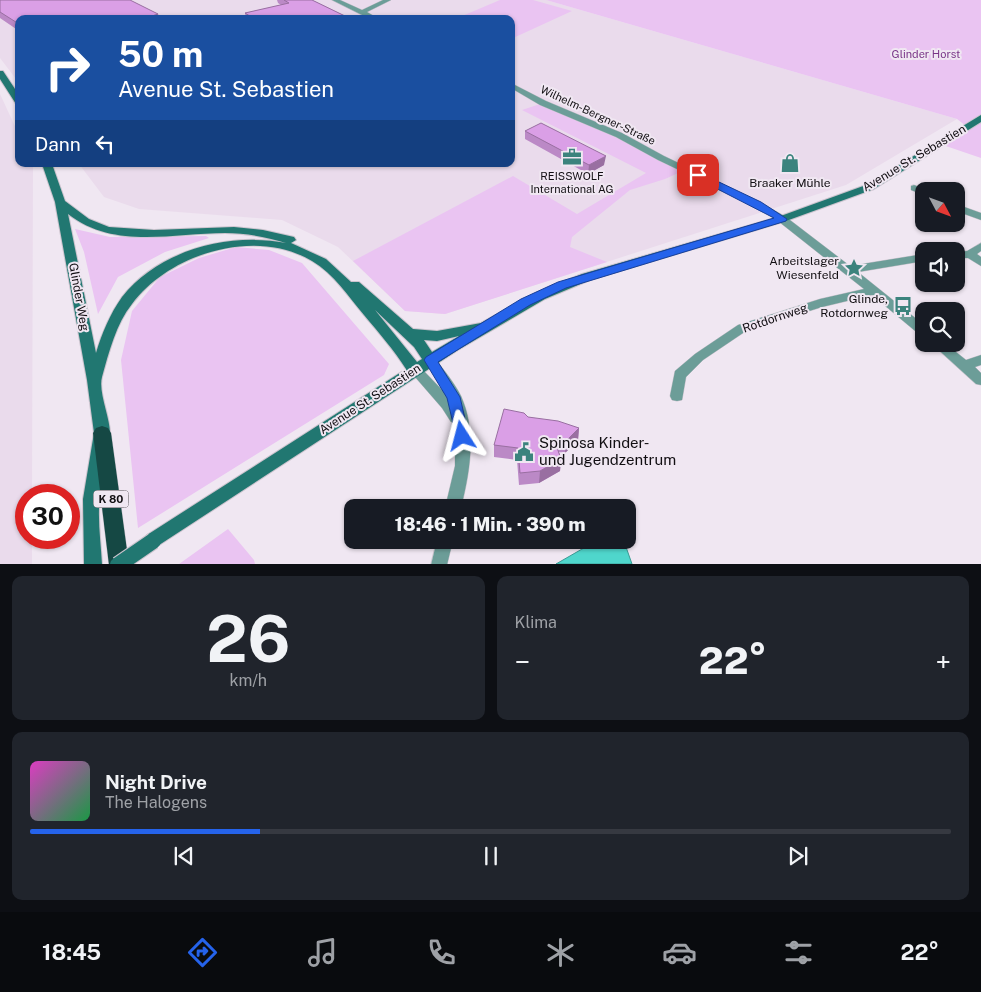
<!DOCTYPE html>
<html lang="de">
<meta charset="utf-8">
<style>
:root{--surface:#171b24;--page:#20242c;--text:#f1f3f6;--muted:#9ea1a6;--line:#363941;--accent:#2563eb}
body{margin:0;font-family:"Public Sans",sans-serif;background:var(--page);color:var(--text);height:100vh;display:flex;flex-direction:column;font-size:19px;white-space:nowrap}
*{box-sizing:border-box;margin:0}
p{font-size:16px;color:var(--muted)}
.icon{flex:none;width:28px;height:28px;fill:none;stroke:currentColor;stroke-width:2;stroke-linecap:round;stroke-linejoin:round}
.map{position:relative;height:564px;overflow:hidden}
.sheet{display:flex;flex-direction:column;gap:12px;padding:12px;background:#0d0f14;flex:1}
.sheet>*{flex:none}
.hud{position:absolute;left:15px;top:15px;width:500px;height:152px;border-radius:10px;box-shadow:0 1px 4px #0004;background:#1a4fa0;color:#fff;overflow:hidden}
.needle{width:32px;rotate:131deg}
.controls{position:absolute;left:915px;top:182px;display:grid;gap:10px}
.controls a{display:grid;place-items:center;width:50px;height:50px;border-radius:10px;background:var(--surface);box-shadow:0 1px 4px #0004;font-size:25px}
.speed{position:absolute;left:15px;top:484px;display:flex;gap:10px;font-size:25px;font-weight:700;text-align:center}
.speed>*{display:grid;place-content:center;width:65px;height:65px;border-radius:50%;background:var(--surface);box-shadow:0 1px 4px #0004;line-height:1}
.speed .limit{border:8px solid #d22;background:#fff;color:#111}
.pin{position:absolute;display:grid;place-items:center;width:42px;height:42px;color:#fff;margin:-21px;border-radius:10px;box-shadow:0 2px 8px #0006}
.me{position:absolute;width:55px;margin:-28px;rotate:351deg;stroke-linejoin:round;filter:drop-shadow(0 0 4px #0008)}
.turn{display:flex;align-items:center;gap:18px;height:105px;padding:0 20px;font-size:22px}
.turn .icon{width:65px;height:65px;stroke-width:2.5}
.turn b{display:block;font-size:35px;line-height:42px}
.then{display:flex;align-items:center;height:48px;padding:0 20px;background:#0003;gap:10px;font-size:19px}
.big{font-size:38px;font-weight:800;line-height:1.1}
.sheet .card{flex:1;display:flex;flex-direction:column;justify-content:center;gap:8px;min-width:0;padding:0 18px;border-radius:10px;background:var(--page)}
.sheet .dial{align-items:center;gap:0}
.dial b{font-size:65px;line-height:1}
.song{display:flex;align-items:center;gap:15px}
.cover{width:60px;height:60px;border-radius:8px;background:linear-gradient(135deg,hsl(310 70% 55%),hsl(140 70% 35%))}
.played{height:5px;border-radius:2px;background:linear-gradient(90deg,var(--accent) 25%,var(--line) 25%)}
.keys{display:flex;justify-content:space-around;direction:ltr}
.heat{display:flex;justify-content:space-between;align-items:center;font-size:28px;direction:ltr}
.sheet .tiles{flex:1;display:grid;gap:12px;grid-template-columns:1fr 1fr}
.card:last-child{grid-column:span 2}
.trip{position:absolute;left:344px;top:499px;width:292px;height:50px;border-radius:10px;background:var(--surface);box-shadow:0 1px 4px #0004;font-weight:800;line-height:50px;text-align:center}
.tabs{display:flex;height:80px;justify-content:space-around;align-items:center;background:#090b0e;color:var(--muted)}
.tabs .icon{width:35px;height:35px}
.tabs .on{color:var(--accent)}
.tabs b{font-size:22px;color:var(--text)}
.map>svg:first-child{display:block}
</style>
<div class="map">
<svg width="981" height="565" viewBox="0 0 981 565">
<rect width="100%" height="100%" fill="#f0e7f2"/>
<!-- built -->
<path fill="#eadbec" d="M0,0H546L957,119L846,185L445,314L405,311L338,247L282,220L139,209L104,197L79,164H511V19H19V83L0,58Z
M0,94L19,135V164H32L33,167L32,495H26V538H32V564H0Z"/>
<!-- green -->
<path fill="#eac4f2" d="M500,0H533L572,11L511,39V19H455Z
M546,0H981V158L940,144L966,126L957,119Z
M543,103L685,170L665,179L630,190L572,237L570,247L607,262L445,314L405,311L353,261L513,176L577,214L646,173L522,110Z
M75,229L110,237L206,236L209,238L165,252L118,277L98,314L84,252Z
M236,247L269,250L302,263L389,364L384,375L138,528L121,360L132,311L160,277L199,258Z
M228,529L254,560L255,564H179Z"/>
<!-- water -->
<path fill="#4fd6cc" stroke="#3c9a94" d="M589,545L626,547L632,564H556Z"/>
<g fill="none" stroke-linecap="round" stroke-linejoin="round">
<!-- minor casing -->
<g stroke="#ccc4ce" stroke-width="1">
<path id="minor" d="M332,0H340L362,10L383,0H391L367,12L379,19H370Z
M511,83L546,101L622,133L664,156L760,202L786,217L850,266L924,254V261L858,272L924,325V336L920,335L872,295L822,307L746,331L703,360L686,377L682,400L677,401L672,400L670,396L675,371L695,354L738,325L820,299L864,289L778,221L754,206L658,160L616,137L540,105L511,88Z
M914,185L927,190L928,191H924V195L911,190V186Z
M956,204L981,213V220L956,211Z
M981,243V251L977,254L981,257V266L968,258H956V252L967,251Z
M932,344H946L966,360L981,355V365L975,367L981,373V385L976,384Z
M430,355L434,357C443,369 454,382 461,396C477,432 470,471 461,508H445L455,466V423L451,422L442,408L409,370L410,367L415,365L420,367L447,395L424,360L426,357Z
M437,540H453L447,565H431Z"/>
</g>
<!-- secondary casing -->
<g stroke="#ccc4ce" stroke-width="2">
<path id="secondary" d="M0,71H3L19,95V105L16,104L0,79Z
M981,115V122L874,189L786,221L590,280L545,299L458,350L153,549L147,547L144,541L147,535L406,369C394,350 379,333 364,315C348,296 334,274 312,261C256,227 170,253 132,304C116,324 109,352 102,377C98,392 110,417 110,433C110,454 102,476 100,496C97,518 101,543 102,565H84L83,499L94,433L87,380L55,202L42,164H52L65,201L89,219L109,227L154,230L234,227L263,230L294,237L296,240L291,243L326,259L351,282H359L413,329L437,331L481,323L536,293L582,274L778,217L866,185ZM68,214C114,250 172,233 225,233C246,233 266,237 286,243C229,232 159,250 122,297C110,314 102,333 96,353ZM375,310L414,347L422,359L417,362ZM459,336L432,352L424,340L437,341Z"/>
</g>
<!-- trunk casing -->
<g stroke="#ccc4ce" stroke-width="1">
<path id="trunk" d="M102,426L108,428L111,433L129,565H109L93,433L96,428Z"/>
</g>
<!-- minor -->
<use href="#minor" fill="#6c9d98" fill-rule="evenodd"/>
<!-- secondary -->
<use href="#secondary" fill="#217771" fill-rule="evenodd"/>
<!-- trunk -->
<use href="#trunk" fill="#154844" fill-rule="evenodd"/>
<!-- secondary-bridge casing -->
<g stroke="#ccc4ce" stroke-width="18" stroke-linecap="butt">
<path id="secondary-bridge" d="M118,565L153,541"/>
</g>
<!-- secondary-bridge -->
<use href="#secondary-bridge" stroke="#217771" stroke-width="16"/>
</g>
<!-- wall -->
<path fill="#bb89c6" d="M0,0L19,19V31L0,18Z
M277,0H312L345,16V19H246L245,13L281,5L278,3Z
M525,131L604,165L588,174L525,139Z
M528,417L579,428L578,440L565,453L559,452L561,459L560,471L539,483L519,485L517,460L494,457V445Z"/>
<!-- shaded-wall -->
<path fill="#996fa1" d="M158,14L160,19H143Z
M606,156L604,165L588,174L589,165Z
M579,428L578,440L565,453L566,441Z
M561,459L560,471L539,483L540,471Z"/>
<!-- building -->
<path fill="#da9fe6" stroke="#996fa1" d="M0,0H130L158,14L143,19H19V24L0,12Z
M284,0H312L345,16L337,19H250L253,18L245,13L289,3Z
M541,123L606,156L589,165L525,131Z
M504,409L524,413L528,417L558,421L579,428L566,441L554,439L561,459L540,471L520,473L518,448L494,445Z"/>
<!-- route -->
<path fill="#2563eb" stroke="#184099" d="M698,172L761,202L787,219L786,221L566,288L530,305L438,362L460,397L469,436L467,440L462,442L457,440L447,398L424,360L426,357L521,299L558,282L774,218L694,177V173Z"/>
<!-- icons -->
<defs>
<g id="office-bare" transform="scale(1.5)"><path d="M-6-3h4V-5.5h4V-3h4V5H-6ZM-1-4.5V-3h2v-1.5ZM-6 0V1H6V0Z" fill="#3b837d" stroke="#f0e7f2" stroke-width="2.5" paint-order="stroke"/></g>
<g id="shop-bare" transform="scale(1.5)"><path d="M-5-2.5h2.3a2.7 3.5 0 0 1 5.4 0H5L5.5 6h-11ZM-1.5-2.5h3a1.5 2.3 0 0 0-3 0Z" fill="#3b837d" stroke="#f0e7f2" stroke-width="2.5" paint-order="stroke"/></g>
<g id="sight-bare" transform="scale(1.5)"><path d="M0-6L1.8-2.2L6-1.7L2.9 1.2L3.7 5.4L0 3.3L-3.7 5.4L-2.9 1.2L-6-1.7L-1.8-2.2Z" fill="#3b837d" stroke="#f0e7f2" stroke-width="2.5" paint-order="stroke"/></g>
<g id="bus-bare" transform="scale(1.5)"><path d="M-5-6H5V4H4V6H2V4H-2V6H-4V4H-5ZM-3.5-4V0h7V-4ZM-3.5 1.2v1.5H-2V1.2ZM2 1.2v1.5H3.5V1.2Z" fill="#3b837d" stroke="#f0e7f2" stroke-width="2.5" paint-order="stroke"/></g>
<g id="civic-bare" transform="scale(1.5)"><path d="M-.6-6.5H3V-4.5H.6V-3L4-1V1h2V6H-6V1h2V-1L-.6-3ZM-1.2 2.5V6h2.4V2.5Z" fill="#3b837d" stroke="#f0e7f2" stroke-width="2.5" paint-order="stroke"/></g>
</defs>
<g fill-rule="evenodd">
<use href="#office-bare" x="572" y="157"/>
<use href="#shop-bare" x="790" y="163"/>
<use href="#sight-bare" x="854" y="268"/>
<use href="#bus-bare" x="903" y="306"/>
<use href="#civic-bare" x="524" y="452"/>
</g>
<g text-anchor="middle" stroke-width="4" stroke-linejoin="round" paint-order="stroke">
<!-- far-park labels -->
<g font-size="11" fill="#793487" stroke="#f0e7f2">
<text x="926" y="58">Glinder Horst</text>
</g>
<!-- far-street labels -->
<g font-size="11" fill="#110e12" stroke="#f0e7f2">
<text transform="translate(598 115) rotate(25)" y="4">Wilhelm-Bergner-Straße</text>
</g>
<!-- far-poi labels -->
<g font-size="11" fill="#110e12" stroke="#f0e7f2">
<text x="572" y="180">REISSWOLF<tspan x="572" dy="13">International AG</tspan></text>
</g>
<!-- shield labels -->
<rect fill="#f0e7f2" stroke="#544f55" stroke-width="1" x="93.5" y="490.5" width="35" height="17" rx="4"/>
<g font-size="11" font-weight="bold" fill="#110e12">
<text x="111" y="503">K 80</text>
</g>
<!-- street labels -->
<g font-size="12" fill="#110e12" stroke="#f0e7f2">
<text transform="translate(914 158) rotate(-31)" y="4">Avenue St. Sebastien</text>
<text transform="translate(79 297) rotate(80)" y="4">Glinder Weg</text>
<text transform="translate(775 318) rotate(-19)" y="4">Rotdornweg</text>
<text transform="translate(370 399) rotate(-33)" y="4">Avenue St. Sebastien</text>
</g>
<!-- poi labels -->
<g font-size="12" fill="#110e12" stroke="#f0e7f2" text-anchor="end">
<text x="790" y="187" text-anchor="middle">Braaker Mühle</text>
<text x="839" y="265">Arbeitslager<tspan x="839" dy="14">Wiesenfeld</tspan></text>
<text x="888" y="303">Glinde,<tspan x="888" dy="14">Rotdornweg</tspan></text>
</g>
<!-- near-poi labels -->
<g font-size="15" fill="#110e12" stroke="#f0e7f2" text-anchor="start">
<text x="539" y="448">Spinosa Kinder-<tspan x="539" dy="17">und Jugendzentrum</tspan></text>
</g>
</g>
</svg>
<div class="controls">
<a><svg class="needle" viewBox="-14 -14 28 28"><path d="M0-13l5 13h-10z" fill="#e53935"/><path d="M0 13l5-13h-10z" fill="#9ea1a6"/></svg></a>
<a><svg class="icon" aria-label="sound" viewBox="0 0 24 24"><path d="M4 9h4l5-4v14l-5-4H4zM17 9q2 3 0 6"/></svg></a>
<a><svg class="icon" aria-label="search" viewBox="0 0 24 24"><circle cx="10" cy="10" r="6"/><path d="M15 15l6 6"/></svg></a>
</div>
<div class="speed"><div class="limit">30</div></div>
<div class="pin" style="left:698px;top:175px;background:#d93025"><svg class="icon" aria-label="arrive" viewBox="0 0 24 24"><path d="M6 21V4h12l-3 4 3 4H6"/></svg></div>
<svg class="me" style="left:462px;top:436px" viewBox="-20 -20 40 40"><path d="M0-17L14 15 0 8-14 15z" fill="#2563eb" stroke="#fff" stroke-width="4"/></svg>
<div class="trip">18:46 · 1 Min. · 390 m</div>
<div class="hud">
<div class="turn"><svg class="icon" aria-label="right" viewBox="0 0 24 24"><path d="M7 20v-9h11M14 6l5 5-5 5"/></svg><div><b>50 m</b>Avenue St. Sebastien</div></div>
<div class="then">Dann<svg class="icon" aria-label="left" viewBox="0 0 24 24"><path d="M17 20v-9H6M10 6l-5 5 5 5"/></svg></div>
</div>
</div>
<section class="sheet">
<div class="tiles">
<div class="card dial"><b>26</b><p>km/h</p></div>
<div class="card"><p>Klima</p>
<div class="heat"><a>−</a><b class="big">22°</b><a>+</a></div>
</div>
<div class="card">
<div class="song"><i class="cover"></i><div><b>Night Drive</b><p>The Halogens</p></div></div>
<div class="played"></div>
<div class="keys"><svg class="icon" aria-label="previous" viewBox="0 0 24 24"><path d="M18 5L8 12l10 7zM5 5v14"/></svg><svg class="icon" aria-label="pause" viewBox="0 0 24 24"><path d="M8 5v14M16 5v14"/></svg><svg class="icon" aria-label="next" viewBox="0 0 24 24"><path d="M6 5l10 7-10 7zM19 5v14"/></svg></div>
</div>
</div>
</section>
<nav class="tabs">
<b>18:45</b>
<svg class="icon on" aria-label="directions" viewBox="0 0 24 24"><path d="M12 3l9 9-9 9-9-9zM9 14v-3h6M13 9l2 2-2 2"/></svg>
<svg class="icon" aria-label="music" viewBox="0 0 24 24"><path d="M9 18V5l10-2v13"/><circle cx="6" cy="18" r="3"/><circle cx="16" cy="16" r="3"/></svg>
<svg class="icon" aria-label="phone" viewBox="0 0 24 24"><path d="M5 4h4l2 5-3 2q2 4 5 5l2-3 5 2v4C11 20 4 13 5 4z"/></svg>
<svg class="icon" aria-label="climate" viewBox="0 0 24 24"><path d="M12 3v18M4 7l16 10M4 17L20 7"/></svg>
<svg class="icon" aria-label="car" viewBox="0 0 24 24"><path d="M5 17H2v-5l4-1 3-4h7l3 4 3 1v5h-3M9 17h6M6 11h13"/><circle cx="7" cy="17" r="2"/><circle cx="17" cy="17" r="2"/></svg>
<svg class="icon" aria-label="filters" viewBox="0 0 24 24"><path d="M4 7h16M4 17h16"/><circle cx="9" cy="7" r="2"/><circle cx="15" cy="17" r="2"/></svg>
<b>22°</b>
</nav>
